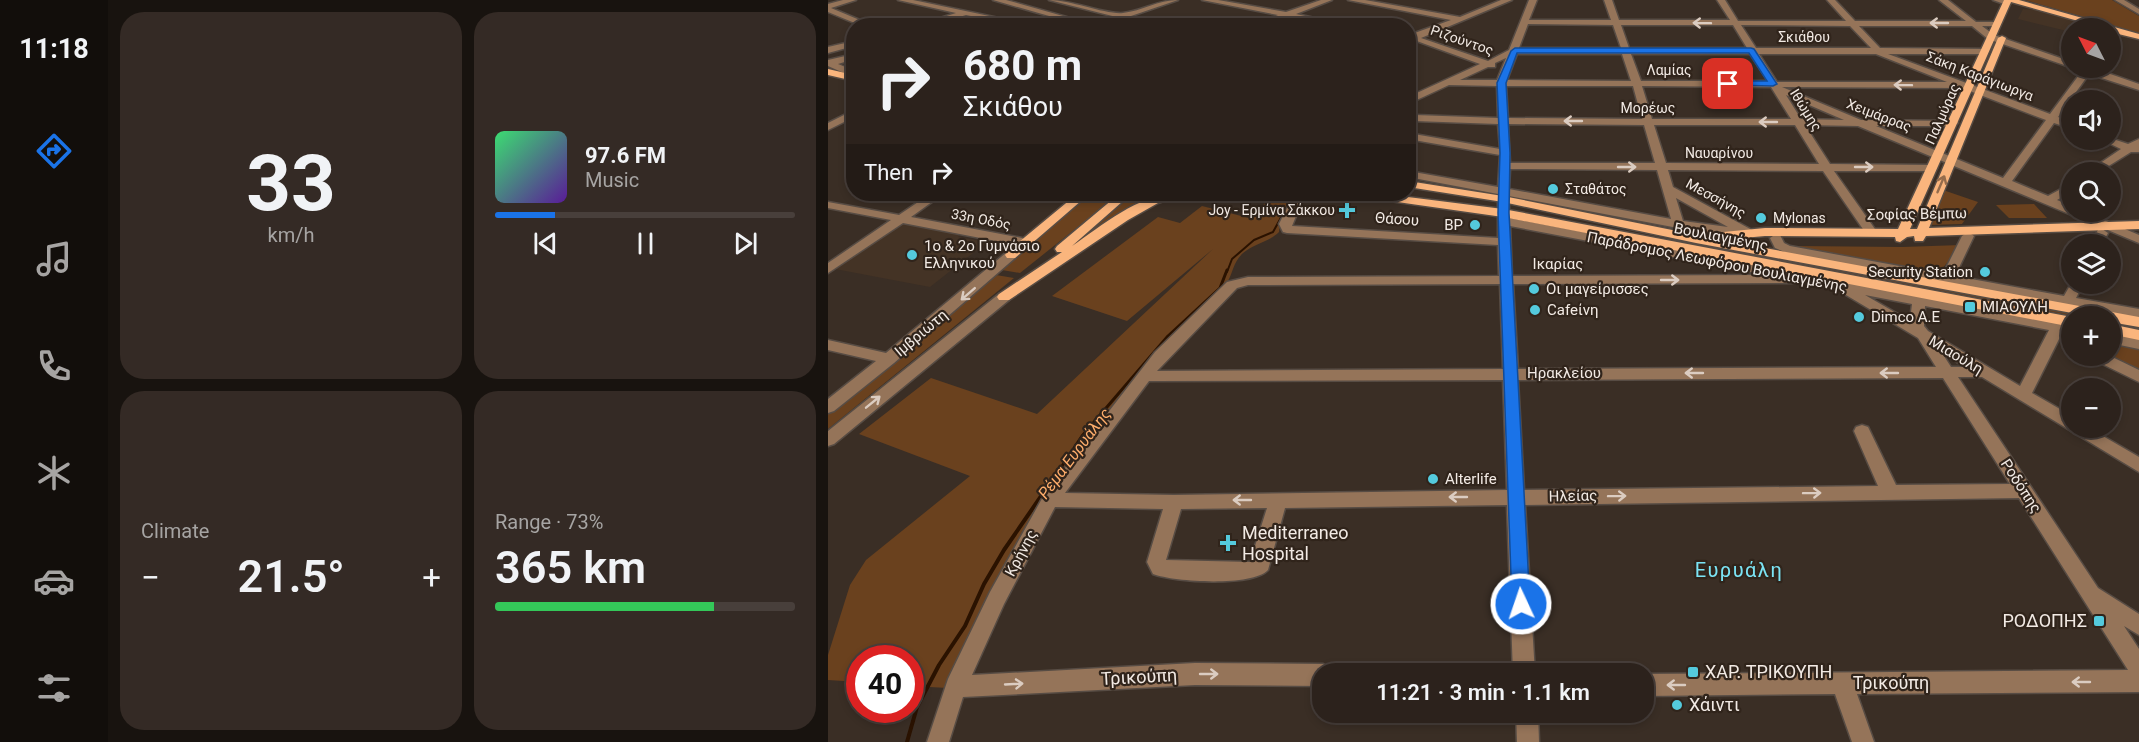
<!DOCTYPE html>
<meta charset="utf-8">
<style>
:root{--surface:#2c221c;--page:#342a25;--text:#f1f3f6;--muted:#a6a4a3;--line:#483f3b;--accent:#1a73e8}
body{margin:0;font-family:Roboto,sans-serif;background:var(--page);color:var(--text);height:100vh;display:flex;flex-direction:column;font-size:22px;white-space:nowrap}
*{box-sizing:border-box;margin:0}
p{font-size:20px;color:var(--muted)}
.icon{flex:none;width:33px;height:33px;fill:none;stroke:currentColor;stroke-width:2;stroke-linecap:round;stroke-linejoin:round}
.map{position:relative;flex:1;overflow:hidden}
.sheet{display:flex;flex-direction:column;gap:12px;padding:12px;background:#18130f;width:720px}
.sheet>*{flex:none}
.guide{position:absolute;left:18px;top:18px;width:570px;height:183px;border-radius:24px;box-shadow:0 3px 9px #0003,0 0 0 2px var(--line);background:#2c221c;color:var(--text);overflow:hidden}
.needle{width:39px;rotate:312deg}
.buttons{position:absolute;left:1233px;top:18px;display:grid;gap:12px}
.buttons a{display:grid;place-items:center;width:60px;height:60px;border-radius:50%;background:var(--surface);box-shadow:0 3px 9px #0003,0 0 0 2px var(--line);font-size:30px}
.speed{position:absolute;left:18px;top:645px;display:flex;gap:12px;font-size:30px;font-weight:700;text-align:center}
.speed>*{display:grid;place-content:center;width:78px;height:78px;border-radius:50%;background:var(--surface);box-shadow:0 3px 9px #0003,0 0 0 2px var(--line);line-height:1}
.speed .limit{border:9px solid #d22;background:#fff;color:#111}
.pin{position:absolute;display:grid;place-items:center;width:51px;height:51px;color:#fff;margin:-26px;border-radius:12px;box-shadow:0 3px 9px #0006}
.me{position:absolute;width:66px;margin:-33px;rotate:357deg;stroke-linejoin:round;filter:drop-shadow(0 0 4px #0008)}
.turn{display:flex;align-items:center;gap:21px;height:126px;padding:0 18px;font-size:27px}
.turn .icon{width:78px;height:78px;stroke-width:2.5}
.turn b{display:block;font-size:42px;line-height:51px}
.then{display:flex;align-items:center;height:57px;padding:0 18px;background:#0003;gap:12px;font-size:22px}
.big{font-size:45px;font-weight:600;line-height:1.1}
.sheet .widget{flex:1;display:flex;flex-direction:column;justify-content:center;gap:9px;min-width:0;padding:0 21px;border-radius:24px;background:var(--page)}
.sheet .dial{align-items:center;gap:0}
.dial b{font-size:78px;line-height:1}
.song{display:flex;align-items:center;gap:18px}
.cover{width:72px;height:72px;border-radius:9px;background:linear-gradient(135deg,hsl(140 70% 55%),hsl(270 70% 35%))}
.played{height:6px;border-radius:3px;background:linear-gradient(90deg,var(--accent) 20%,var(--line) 20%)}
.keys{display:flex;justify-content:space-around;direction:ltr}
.heat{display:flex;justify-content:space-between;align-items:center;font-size:33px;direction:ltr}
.charge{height:9px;border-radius:4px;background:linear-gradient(90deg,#34c759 73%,var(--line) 0)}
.sheet .tiles{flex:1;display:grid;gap:12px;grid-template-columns:repeat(2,1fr)}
.trip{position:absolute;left:484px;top:663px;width:342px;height:60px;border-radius:24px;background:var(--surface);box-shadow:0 3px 9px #0003,0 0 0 2px var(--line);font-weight:600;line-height:60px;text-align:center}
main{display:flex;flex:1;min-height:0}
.tab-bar{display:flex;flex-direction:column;width:108px;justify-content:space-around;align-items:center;background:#120e0b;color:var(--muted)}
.tab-bar .icon{width:42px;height:42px}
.tab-bar .current{color:var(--accent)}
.tab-bar b{font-size:27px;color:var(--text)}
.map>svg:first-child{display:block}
</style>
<main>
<nav class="tab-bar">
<b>11:18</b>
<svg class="icon current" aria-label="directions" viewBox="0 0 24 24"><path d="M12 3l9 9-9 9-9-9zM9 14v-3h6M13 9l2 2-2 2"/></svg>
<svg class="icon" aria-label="music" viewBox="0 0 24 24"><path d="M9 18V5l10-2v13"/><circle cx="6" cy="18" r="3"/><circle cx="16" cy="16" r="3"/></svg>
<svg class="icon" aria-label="phone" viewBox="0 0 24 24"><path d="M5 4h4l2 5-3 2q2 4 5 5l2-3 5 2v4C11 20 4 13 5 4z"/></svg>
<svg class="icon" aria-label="climate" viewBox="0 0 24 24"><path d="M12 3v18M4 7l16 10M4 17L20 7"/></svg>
<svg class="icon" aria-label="car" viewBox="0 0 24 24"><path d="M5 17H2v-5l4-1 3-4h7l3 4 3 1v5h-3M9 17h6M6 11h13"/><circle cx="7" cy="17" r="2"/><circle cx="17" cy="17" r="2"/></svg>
<svg class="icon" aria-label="filters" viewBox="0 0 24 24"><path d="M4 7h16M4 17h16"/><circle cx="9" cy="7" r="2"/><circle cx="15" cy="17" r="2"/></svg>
</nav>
<section class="sheet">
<div class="tiles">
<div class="widget dial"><b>33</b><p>km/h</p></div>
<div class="widget">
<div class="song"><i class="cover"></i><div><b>97.6 FM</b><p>Music</p></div></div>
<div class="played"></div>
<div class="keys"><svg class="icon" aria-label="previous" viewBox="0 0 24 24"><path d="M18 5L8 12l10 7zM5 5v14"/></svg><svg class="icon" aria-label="pause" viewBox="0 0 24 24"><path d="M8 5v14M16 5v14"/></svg><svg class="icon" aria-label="next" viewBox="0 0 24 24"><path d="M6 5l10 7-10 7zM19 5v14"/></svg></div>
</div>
<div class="widget"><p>Climate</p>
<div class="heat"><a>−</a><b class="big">21.5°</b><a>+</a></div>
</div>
<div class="widget"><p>Range · 73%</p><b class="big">365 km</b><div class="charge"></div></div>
</div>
</section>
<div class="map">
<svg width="1311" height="742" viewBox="0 0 1311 742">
<rect width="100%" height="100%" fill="#3a2e25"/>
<!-- built -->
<path fill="#443325" d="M1195,9L1209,10L1273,28H1244L1243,32L1190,19Z
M75,222L135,232L130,237L159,242L102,287L7,269Z"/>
<!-- green -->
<path fill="#6a411e" d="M1197,0H1284L1311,16V33Z
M1115,190L1150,202L1134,224L1101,225Z
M259,194H291L192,273L174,270Z
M306,194H339L284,219L235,251Z
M447,194H466L452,223L451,232C441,242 425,244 415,253C405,262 405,273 399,283L308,377L269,426L221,492L120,688L83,686L82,658H32L31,682L0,680V655L22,585L38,560L142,476L31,434L103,378L209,414L385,249L299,321L224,296L330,217L352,223L374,206L421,218Z
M1206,204L1219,218H1181L1168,205Z
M1133,245L1111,273L967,246L1074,247Z
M968,260L1264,316H1246L967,263Z
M168,275L186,278L0,429V412Z
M1282,340L1311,345V371L1283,355Z"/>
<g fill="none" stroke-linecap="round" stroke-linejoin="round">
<!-- stream-far2 -->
<path stroke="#2a1200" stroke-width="2" d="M399,272L404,259L426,240L445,232L461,203"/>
<!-- stream-far1 -->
<path stroke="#2a1200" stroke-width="3" d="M228,475L254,436L340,336L392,288L399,270"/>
<!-- stream -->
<path stroke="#2a1200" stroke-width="4" d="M79,742L89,707L111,665L137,626L156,584L176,550L229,473"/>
<!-- minor casing -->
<g stroke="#574c44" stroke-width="3">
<path id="minor" d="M15,0H28L3,8L46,26H34L0,12V4Z
M70,0H85L209,26H191L138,15L101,26H87L128,13Z
M165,0H178L267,25L256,26Z
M221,0C243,0 279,15 295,13C314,11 330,0 350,0L303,16L340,26H324Z
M374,0H390L458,12L493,0H504L468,14L524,26C502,26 482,18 462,18C450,17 438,26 424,26L450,15Z
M520,0H537L632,17L673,0H684L593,38L660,61L681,50L701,0H709L701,20H783L776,0H784L791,20H902L889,0H897L910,21H1018L999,0H1007L1027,21H1138L1111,0H1120L1148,22H1172V26H1154L1166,35L1244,62L1245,68L1160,39L1144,26H1031L1052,48L1160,49L1161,51L1157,54H1060L1222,114L1254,71L1248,68H1265L1311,84V90L1261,74L1230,117L1244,122V129L1226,123L1184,181L1220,196L1244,183V191L1229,200L1244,206V212H1257L1311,235V243L1030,126L977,125L1002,164L1104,165L1109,168L1104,171H1006L1049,232L1047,235H1039L995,171L840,170L845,187L924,230L926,233L920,237L850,228L681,196V218L944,268L950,272L948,275L967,273L1244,325V335L1234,333L1204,393L1244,416V428H1261L1311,457V472L1154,377H1130L1270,588L1311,614V635L1296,626L1311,649V692L1029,694L1046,742H1024L1007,694L816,696V674L1300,670L1191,498L697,505L707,674H685L679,505L457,508L440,570C424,587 346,582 325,574L319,562L335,509L227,507L176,604L144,675L367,663L495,664L502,668L505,674H495V686L367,685L135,697L121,742H99L120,679L162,592L216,495L327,352L399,282L420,277L671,276L670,245L459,233L455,232L451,224L466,194H477L464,226L670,238V194L580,177V171L670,187L672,155L580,139V133L672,149L670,124L587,121L582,118L587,115L670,118L669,86L621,85L580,104V97L652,64L586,40L580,42L581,35L623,20ZM700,24L785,25L793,48H691ZM793,25H905L919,48H801ZM913,25L1022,26L1043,48H928ZM689,54H794L803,81L679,80ZM803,54H922L940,81H813ZM931,54H1048L1119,82H949ZM678,58L669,80H632L660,67H667V63ZM678,86H805L814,119L680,118ZM814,86L943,87L963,119H824ZM954,87L1134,88L1218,120L1175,178L1048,126H1125L1130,123L1129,121L1033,120ZM958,95L1016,120L973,119ZM680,124L816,125L827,163H682ZM826,125H967L991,164L838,163ZM682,169L829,170L843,219L681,189ZM848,198L900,227L855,221ZM682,226L939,275L684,276ZM977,283L1017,291L1018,295L1090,338L1108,367L690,369L685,284ZM672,284L675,369L329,371L409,288L420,285ZM1037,295L1084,304L1082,321ZM1097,306L1221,330L1192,386L1100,331L1096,326ZM1114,353L1137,367H1123ZM1115,378L1182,484L1068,485L1040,427L1034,425L1028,427L1026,431L1050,486L696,490L690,380ZM675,380L679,490L346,495L237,493L321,381ZM439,508L422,562L338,560L353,509Z
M1165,0H1177L1183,3L1179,5Z
M1287,0H1296L1311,9V14Z
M1286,28L1293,30L1282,41V33Z
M26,41V46L0,53V47Z
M26,54V59L10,64L25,70L26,80H21L18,74L0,66V60Z
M26,110V117L0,130V123Z
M1282,138L1300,144L1311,139V152H1303L1271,172H1259L1293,149L1274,140Z
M102,194H115L83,217L194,238L200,242L194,246L75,223L0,273V263L63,220L0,208V202L71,215Z
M1274,229L1280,233L1274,244H1262L1270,230Z
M1140,232L1146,236L1127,276L1236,296L1244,282L1255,284L1248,298L1311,309V319L959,253L947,248L942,238L948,234L952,235L956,243L962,246L1115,274L1134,236Z
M183,251L189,255L187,258L66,363L6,411L0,413V399L48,361L0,350V340L58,353L179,252Z
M176,293L183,297L181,300L6,444L0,446V431L171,294Z
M1282,333L1311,339V349L1282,343Z
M1264,356H1282L1311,370V382L1266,360Z
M688,712H710L711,742H689Z"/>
</g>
<!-- major casing -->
<g stroke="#574c44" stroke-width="3">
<path id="major" d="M1176,0H1191L1311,34V39L1282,32V28H1275L1183,2L1082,229H1089L1170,38L1174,36L1178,38L1101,228L1311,221V229L1098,236L1095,241H1087L1086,236L1079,237L1072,242L1068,241L1067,237L937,236L893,240L1311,317V327L1282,322V316H1260L868,243L675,202L580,187V181L675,196L879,237L885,233L937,228L1070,229Z
M0,69L26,75V81L0,75Z
M249,194H261L187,258H179L177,255L179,252Z
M291,194H303L244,246C275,225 315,190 355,194L330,203L300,220L181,300H171L169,297L171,294L234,252H229L227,249L229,246Z
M528,194H556L675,209L1244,317V327L675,217L534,197Z
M1282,324L1311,330V340L1282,334Z"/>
</g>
<!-- minor -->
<use href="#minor" fill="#957459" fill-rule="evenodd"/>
<!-- major -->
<use href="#major" fill="#fab57d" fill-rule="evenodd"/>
</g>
<!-- one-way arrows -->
<defs><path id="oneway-shaft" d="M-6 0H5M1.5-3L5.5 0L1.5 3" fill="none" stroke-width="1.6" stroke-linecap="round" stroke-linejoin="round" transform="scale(1.5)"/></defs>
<g stroke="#dbccc1">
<use href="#oneway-shaft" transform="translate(874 23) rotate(-179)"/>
<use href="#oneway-shaft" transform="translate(1111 23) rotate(-180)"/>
<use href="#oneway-shaft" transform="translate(1075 85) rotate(-179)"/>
<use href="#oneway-shaft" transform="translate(745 121) rotate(-180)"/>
<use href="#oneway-shaft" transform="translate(940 122) rotate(-180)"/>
<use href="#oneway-shaft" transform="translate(799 167)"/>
<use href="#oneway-shaft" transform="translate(1036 167)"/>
<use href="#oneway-shaft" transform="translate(842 280)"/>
<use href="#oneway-shaft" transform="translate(140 294) rotate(139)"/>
<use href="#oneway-shaft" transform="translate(866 373) rotate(180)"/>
<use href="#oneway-shaft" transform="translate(1061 373) rotate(180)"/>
<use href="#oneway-shaft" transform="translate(45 402) rotate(-39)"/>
<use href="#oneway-shaft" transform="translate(984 493) rotate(-1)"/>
<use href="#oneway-shaft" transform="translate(789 496) rotate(-1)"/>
<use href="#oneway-shaft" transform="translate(630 497) rotate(180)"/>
<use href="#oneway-shaft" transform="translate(414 500) rotate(180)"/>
<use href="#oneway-shaft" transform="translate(381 674)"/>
<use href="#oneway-shaft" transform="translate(1253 682) rotate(180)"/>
<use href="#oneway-shaft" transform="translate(186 684) rotate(-3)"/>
<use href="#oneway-shaft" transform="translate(848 685) rotate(180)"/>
</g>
<use stroke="#956c4c" href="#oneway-shaft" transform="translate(1113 184) rotate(-67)"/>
<!-- route -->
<path fill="#1a73e8" stroke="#114b97" stroke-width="1.5" d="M687,48H923L926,49L949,84L945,86L897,85L895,84L900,81H939L921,53H689L678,83L682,153L681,213L702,604L700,610L693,612L687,610L684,604L670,213L672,153L669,83L683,51Z"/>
<!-- markers -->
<g fill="#54cadd" stroke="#30241b" stroke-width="2">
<circle cx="725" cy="189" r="6"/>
<path d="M516 201h6v6h6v6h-6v6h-6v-6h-6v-6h6z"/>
<circle cx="933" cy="218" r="6"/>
<circle cx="647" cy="225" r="6"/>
<circle cx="84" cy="255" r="6"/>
<circle cx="1157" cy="272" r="6"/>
<circle cx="706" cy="289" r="6"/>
<rect x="1136" y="301" width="12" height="12" rx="3"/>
<circle cx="707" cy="310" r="6"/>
<circle cx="1031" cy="317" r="6"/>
<circle cx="605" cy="479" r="6"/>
<path d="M397 534h6v6h6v6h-6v6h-6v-6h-6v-6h6z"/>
<rect x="1265" y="615" width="12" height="12" rx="3"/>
<rect x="859" y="666" width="12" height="12" rx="3"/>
<circle cx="849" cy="705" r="6"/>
</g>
<g text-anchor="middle" stroke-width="4.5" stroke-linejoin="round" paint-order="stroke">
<!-- far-street labels -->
<g font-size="14" fill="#f2eae4" stroke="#30241b">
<text x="976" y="42">Σκιάθου</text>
<text transform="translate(634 40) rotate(19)" y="5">Ριζούντος</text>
<text x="841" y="75">Λαμίας</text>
<text transform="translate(1152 76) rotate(21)" y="5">Σάκη Καράγιωργα</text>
<text x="820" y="113">Μορέως</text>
<text transform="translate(978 110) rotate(58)" y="5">Ιθώμης</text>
<text transform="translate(1114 114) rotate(-66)" y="5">Παλμύρας</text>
<text transform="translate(1051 115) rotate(21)" y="5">Χειμάρρας</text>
<text x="891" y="158">Ναυαρίνου</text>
<text transform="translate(888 198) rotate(29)" y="5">Μεσσήνης</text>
<text transform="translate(153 219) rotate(11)" y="5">33η Οδός</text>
</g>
<!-- far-poi labels -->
<g font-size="14" fill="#f2eae4" stroke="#30241b" text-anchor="start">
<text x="737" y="194">Σταθάτος</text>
<text x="507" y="215" text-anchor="end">Joy - Ερμίνα Σάκκου</text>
<text x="945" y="223">Mylonas</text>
</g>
<!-- street labels -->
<g font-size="15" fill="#f2eae4" stroke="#30241b">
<text transform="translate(1089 214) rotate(-1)" y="5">Σοφίας Βέμπω</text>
<text transform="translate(569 219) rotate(4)" y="5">Θάσου</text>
<text transform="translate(893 237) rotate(11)" y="5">Βουλιαγμένης</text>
<text transform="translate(889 262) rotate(11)" y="5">Παράδρομος Λεωφόρου Βουλιαγμένης</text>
<text x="730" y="269">Ικαρίας</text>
<text transform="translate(93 333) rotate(-40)" y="5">Ιμβριώτη</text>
<text transform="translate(1128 355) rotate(31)" y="5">Μιαούλη</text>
<text x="736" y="378">Ηρακλείου</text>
<text transform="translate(1193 486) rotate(57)" y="5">Ροδόπης</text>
<text transform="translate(745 496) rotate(-1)" y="5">Ηλείας</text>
<text transform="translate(193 553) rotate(-62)" y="5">Κρήνης</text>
</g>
<!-- poi labels -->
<g font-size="15" fill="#f2eae4" stroke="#30241b" text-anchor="start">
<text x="635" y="230" text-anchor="end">BP</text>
<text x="96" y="251">1ο &amp; 2ο Γυμνάσιο<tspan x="96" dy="17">Ελληνικού</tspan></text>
<text x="1145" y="277" text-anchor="end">Security Station</text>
<text x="718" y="294">Οι μαγείρισσες</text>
<text x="1154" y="312">ΜΙΑΟΥΛΗ</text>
<text x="719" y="315">Cafeίνη</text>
<text x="1043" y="322">Dimco Α.Ε</text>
<text x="617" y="484">Alterlife</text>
</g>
<!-- water labels -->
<g font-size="16" font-style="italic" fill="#ffae6c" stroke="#30241b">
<text transform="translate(246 453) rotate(-53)" y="6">Ρέμα Ευρυάλης</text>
</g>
<!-- near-poi labels -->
<g font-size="18" fill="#f2eae4" stroke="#30241b" text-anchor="start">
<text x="414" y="539">Mediterraneo<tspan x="414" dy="21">Hospital</tspan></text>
<text x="1259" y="627" text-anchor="end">ΡΟΔΟΠΗΣ</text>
<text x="877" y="678">ΧΑΡ. ΤΡΙΚΟΥΠΗ</text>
<text x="861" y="711">Χάιντι</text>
</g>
<!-- near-street labels -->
<g font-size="18" fill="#f2eae4" stroke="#30241b">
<text transform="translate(311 677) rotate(-3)" y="6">Τρικούπη</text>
<text x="1063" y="689">Τρικούπη</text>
</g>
<!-- near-neighbourhood labels -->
<g font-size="20" letter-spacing="1.5" fill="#7be4f5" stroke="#30241b">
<text x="911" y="577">Ευρυάλη</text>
</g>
</g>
</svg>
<div class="buttons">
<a><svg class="needle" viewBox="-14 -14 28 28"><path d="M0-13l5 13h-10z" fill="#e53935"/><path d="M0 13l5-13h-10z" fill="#a6a4a3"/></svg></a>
<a><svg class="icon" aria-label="sound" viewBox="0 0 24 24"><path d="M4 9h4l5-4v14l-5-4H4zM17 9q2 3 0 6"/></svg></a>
<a><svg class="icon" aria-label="search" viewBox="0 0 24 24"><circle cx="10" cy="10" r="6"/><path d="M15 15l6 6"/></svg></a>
<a><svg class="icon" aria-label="layers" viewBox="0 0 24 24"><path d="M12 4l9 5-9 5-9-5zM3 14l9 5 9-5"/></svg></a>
<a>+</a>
<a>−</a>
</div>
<div class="speed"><div class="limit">40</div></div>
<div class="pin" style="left:900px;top:84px;background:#d93025"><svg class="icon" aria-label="arrive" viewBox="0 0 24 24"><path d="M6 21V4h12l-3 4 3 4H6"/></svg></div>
<svg class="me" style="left:693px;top:604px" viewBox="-20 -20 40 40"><circle r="17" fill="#1a73e8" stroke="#fff" stroke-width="3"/><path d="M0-11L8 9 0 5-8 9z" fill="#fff"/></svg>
<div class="trip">11:21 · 3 min · 1.1 km</div>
<div class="guide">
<div class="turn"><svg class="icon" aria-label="right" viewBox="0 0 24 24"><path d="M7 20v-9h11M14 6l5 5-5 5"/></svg><div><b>680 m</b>Σκιάθου</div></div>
<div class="then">Then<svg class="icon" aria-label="right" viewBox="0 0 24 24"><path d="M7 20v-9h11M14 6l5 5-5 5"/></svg></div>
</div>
</div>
</main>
